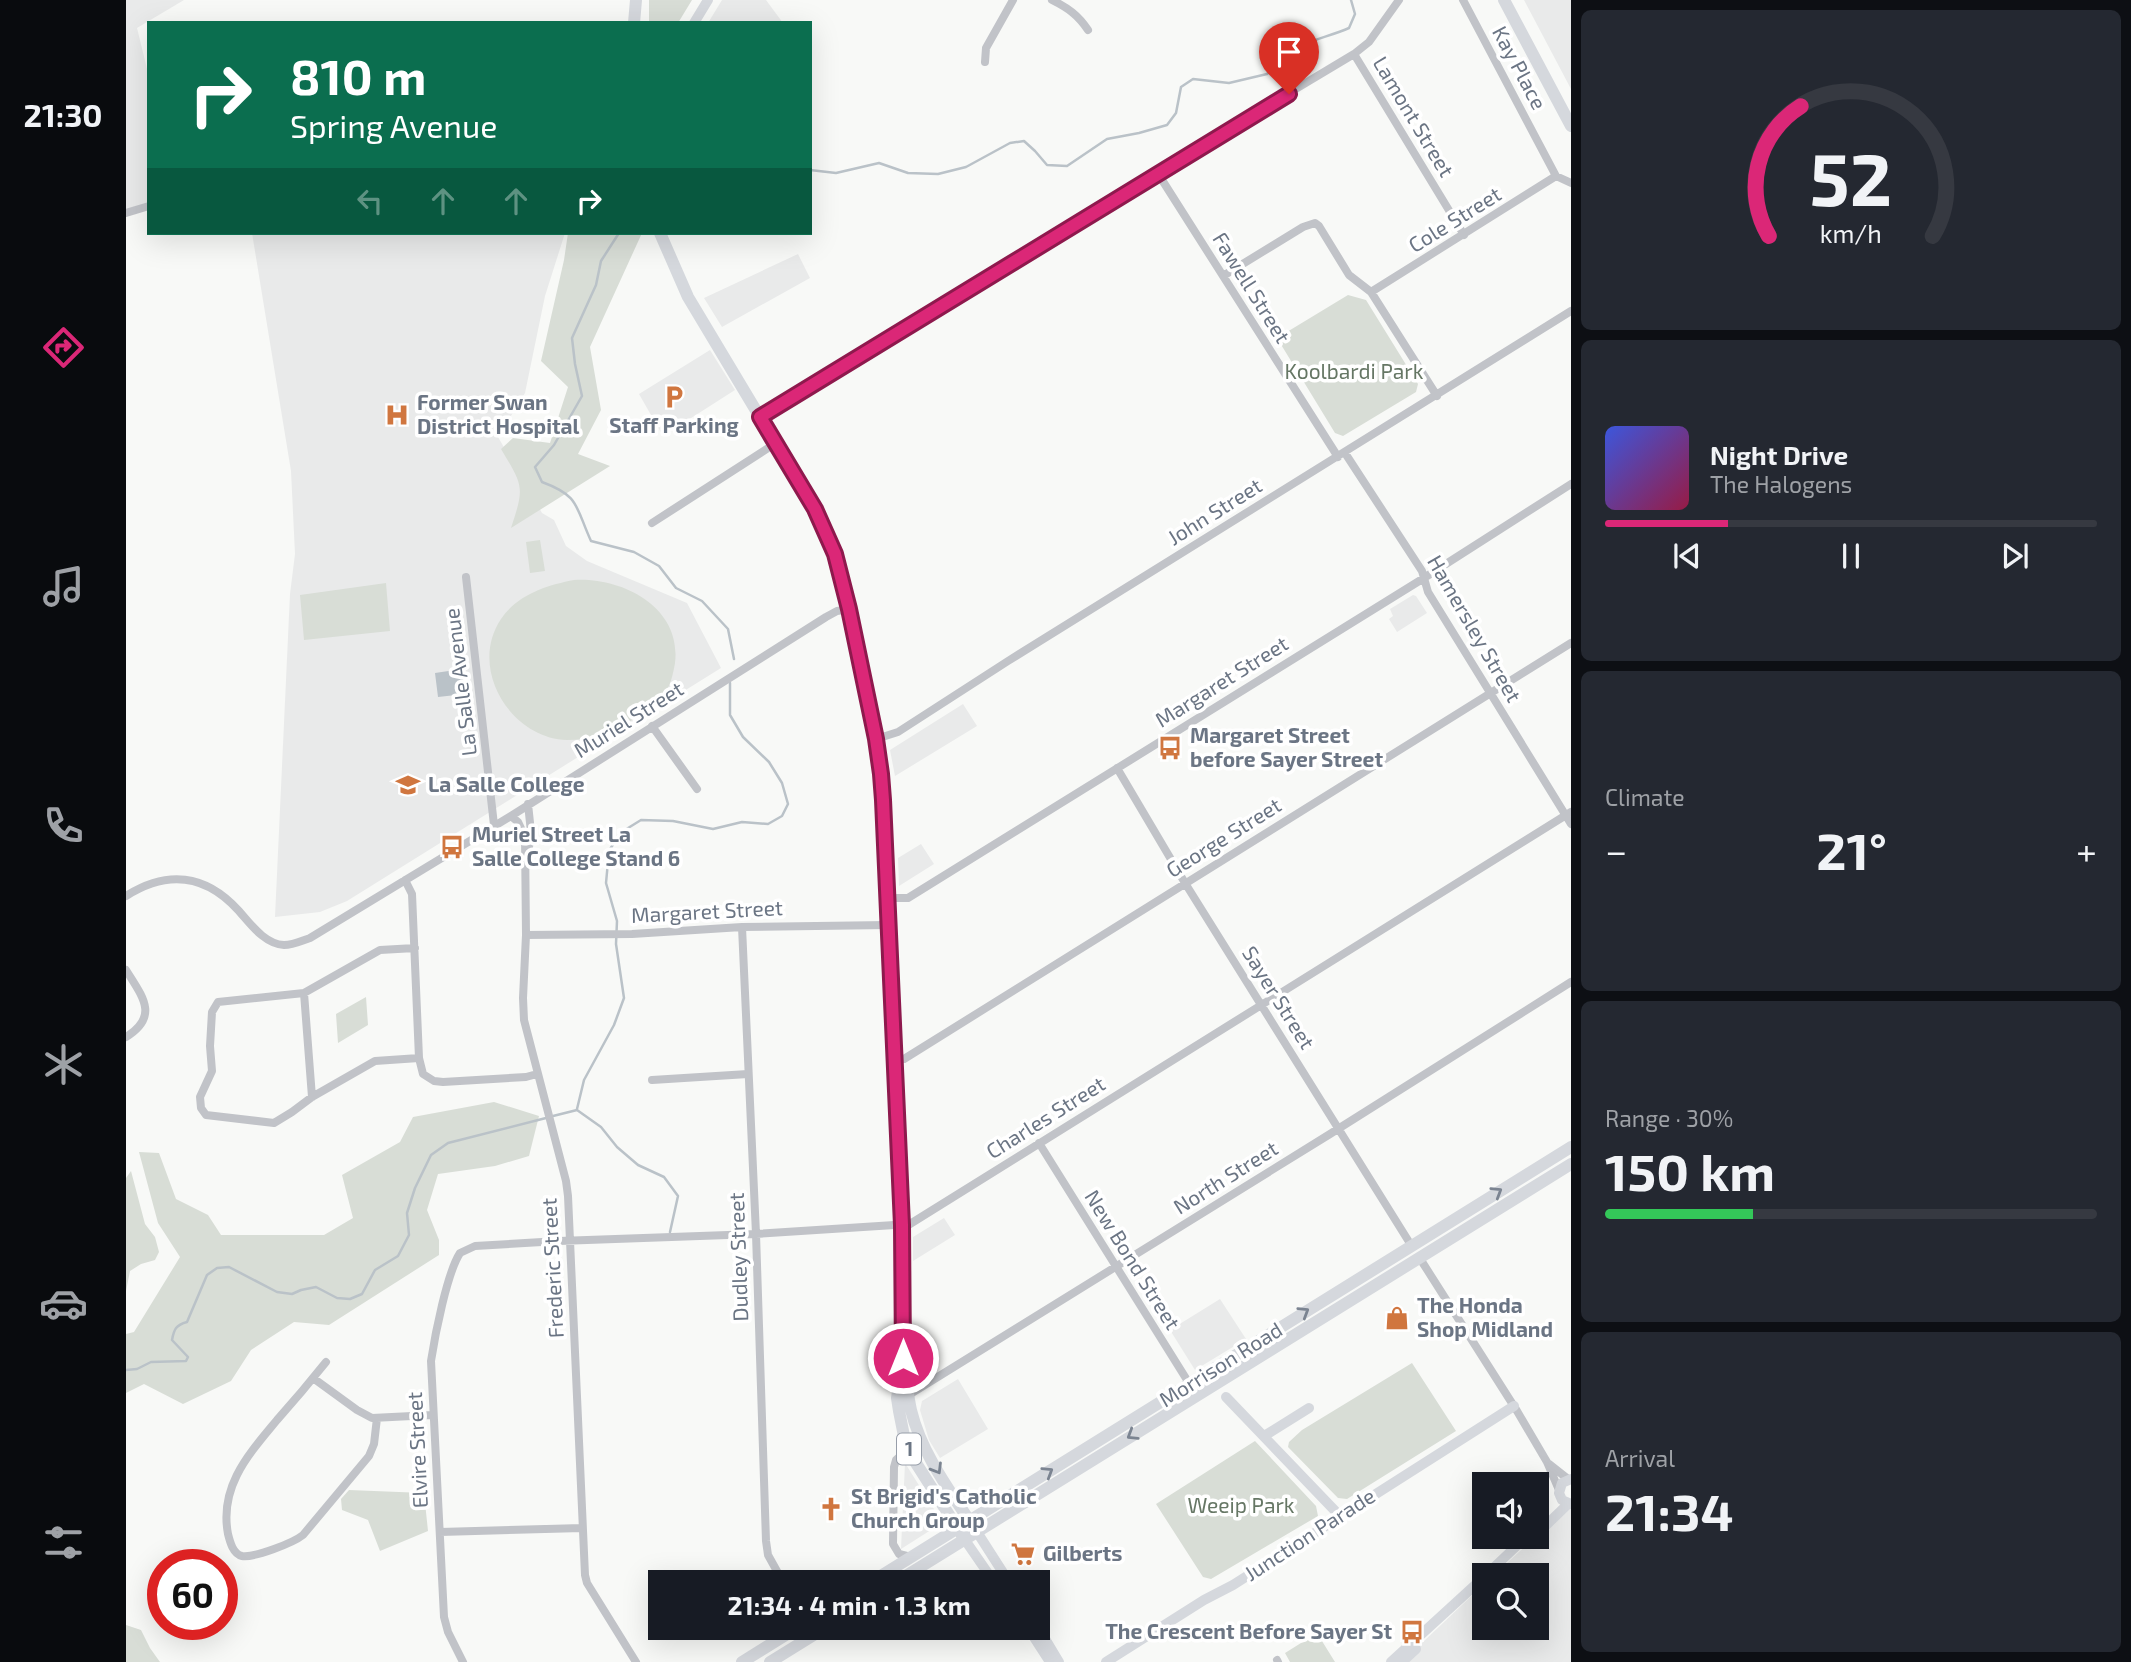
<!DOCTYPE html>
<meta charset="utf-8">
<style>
:root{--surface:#171b24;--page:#242831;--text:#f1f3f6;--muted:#9ea1a6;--line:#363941;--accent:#db2777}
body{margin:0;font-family:"Exo 2",sans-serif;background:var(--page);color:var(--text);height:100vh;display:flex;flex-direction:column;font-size:26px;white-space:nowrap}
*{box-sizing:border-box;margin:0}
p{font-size:23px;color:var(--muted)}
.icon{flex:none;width:38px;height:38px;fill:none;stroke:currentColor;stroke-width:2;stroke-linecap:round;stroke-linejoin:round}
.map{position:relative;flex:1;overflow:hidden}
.details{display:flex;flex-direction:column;gap:10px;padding:10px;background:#0d0f14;width:560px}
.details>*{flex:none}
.banner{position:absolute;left:21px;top:21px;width:665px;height:214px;border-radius:0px;box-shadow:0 7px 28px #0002;background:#0b6e4f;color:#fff;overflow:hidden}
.fabs{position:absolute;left:1346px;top:1472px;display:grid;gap:14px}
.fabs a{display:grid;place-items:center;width:77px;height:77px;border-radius:0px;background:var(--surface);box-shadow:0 7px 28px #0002;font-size:35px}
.speed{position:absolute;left:21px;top:1549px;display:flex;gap:14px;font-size:35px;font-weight:700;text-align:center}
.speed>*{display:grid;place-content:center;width:91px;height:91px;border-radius:50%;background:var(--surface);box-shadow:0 7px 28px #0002;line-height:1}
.speed .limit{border:10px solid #d22;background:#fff;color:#111}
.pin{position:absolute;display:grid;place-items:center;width:60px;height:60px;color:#fff;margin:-72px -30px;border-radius:50% 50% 50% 0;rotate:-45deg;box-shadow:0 0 7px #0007}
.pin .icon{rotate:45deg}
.me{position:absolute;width:77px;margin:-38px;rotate:0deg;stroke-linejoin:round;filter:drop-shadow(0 0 5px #0008)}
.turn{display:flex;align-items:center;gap:24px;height:147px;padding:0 28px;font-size:32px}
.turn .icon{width:91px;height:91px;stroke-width:2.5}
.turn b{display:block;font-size:49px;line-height:60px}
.lanes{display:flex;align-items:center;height:66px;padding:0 28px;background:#0003;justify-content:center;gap:35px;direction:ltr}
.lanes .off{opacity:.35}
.big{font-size:52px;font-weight:700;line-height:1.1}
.details .widget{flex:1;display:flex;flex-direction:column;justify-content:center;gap:10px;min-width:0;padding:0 24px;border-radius:10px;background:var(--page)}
.details .dial{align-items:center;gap:0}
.dial svg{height:182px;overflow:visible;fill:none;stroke:var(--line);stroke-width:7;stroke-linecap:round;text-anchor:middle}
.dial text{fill:var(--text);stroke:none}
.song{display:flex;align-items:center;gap:21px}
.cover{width:84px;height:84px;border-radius:10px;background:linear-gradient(135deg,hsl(230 70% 55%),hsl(340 70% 35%))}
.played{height:7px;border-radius:4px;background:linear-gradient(90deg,var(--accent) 25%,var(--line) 25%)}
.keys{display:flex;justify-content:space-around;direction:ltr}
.heat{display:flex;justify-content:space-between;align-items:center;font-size:38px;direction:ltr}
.charge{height:10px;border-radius:5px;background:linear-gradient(90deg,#34c759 30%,var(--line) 0)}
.trip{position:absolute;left:522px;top:1570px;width:402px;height:70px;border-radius:0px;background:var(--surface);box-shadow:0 7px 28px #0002;font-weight:700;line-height:70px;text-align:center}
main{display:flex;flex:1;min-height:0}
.tabs{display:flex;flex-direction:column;width:126px;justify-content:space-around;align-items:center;background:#090b0e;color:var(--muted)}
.tabs .icon{width:49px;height:49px}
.tabs .current{color:var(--accent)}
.tabs b{font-size:32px;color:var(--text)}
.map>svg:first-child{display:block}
</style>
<main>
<nav class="tabs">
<b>21:30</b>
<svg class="icon current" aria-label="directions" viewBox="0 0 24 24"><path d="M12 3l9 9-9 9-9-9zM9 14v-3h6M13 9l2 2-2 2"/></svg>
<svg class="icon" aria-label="music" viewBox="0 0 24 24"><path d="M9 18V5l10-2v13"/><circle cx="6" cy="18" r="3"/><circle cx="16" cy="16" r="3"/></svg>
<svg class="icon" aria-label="phone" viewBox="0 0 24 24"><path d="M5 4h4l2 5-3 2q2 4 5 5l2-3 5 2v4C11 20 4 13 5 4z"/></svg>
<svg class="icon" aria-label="climate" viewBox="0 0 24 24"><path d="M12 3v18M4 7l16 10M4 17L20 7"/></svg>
<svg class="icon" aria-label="car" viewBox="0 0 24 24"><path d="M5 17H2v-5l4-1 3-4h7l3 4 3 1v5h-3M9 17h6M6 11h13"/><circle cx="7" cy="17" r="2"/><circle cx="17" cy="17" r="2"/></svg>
<svg class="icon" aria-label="filters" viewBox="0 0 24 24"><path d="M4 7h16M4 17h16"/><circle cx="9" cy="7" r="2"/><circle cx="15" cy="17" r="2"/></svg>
</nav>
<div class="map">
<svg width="1445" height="1662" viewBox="0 0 1445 1662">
<rect width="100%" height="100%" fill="#f8f9f7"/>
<!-- built -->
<path fill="#e9eaea" d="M0,0H58L11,28L23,77V203L0,209Z
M596,0H640L657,23H582Z
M1398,0H1445V89Z
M126,233H439L419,296L399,393L372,437L416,513L428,520L440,546L461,561L561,603L595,668L221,901L194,912L149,917L164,594L169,554L165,471Z
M672,254L684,278L596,327L578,298Z
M584,350L609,390L537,436L513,394Z
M1287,595L1290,596L1301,613L1271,632L1263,619L1267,616L1264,609Z
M837,704L851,726L769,776L764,750Z
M795,844L808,864L773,886L772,858Z
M818,1218L829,1235L787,1261V1237Z
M1094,1299L1120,1339L1069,1370L1044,1330Z
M832,1379L862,1429L814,1458L803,1440L794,1410L796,1401Z
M779,1463L811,1514L808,1528L775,1549Z
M1445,1504V1662H1276L1358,1584V1628H1410V1575H1368Z"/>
<!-- green -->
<path fill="#d8ddd6" d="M523,0H566L552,23H523Z
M442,233H516L464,347L475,410L452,454L484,466L385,528C399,486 397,486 375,449L387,438L424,443L442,387L415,361L438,260Z
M1222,295L1240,300L1292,384L1290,392L1217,436L1209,433L1151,338Z
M414,540L419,571L404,573L400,542Z
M448,580C496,577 556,607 549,663C547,675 544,688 536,697C528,707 517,714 506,720C486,732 465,740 441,740C384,738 342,668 375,619C391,595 421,585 448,580Z
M260,583L264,631L178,640L174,595Z
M240,997L242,1025L212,1043L210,1014Z
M368,1102L413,1116L403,1156L369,1166L312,1174L301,1210L313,1240V1255L203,1325L168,1322L125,1350L105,1381L57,1404L18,1384L0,1393V1334L8,1332L54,1257L32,1223L13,1152L33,1153L50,1199L82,1215L95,1235H198L227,1218L216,1175L274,1142L287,1117Z
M5,1171L19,1224L29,1237L33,1252L29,1260L15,1264L4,1271L0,1291V1178Z
M1286,1363L1330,1431L1221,1499L1212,1498L1162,1447L1163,1442L1176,1430Z
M1129,1441L1190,1506L1192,1516L1085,1579L1077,1577L1030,1504Z
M223,1490L298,1493L302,1531L254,1551L242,1520L216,1510L215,1499Z
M0,1625L15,1630L24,1648L34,1662H0Z
M1191,1633L1209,1662H1164L1159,1653Z"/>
<!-- water -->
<path fill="#bac2c8" d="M336,669L339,694L312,697L309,673Z"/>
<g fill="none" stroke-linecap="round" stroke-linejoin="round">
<!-- stream -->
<path stroke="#bac2c8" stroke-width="2.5" d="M684,170L710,173L753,163L782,173L812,174L840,167L884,143L898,141L909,151L921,165L941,166L981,139L1013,133L1041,125L1050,113L1055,87L1067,79L1103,83L1141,74C1146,69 1150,61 1155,57C1171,43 1203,37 1223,28L1229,14L1225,0
M493,233L475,261L470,285L446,338L449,364L456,396L428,445L409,467L416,482C454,496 449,506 465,541L508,552L533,566L550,588L576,601L602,629L608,659
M451,1109L458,1080L488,1025L498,998L490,944L491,921L480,883L483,851L494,833L515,820L547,821L587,829L616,822L642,824L656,816L662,804L656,783L643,762L617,737L604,715V683
M451,1110L475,1127L491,1147L512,1165L538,1177L552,1196L544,1232
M427,1116L451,1110
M0,1370L11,1369L25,1362L60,1361L62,1357L46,1340C48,1329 50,1325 61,1322L81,1275L91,1268L103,1267L151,1292L166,1294L175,1290L190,1287L211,1298L224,1299L236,1294L249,1270L272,1256L283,1235L281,1213L289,1188L305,1155L322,1143L420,1118"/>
<!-- street -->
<path stroke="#c1c3c8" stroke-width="8" d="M926,0C942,8 952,15 962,30
M1337,0L1430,176L1445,183
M1228,54L1338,235
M859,62L860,48L887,0
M1031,172L1212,457
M0,213L23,206
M1097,276L1177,227L1189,223L1193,226L1223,275L1245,292L1311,396
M1245,292L1430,176
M634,417L1031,172L1228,54L1243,42L1273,0
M1219,453L1296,571L1302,592L1445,824
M526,523L650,443
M340,577L368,825
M526,726L571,789
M750,739L772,732L882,661L1445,311
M991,768L1059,883L1285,1245
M402,804L405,832L403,847
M385,816L392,822L399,837L400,935L397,998L398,1020L440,1181L442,1196L459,1575L461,1583L510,1662
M279,880L286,894L293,1058L297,1074L308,1081L317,1082L400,1077L411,1074
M0,896C41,870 79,874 112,910C124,923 138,944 158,945C167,945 175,941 184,938L385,816L700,617L711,611L723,609
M760,898H782L1298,578L1445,484
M616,927L630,1234L640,1541L642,1555L657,1582
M400,935L506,934L616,927L762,925
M289,948L254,950L178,993L92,1002L86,1012L84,1046L86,1071L74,1097L75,1108L80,1115L148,1123L166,1112L186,1097L249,1061L293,1058
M0,970C16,996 34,1016 0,1037
M178,993L186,1097
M768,1060L778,1059L1445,643
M526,1080L622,1074
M913,1143L1071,1396
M1293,1257L1391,1411L1421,1462L1433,1490
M200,1362C184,1382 168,1401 151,1420C123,1454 93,1486 102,1534C104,1542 107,1554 116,1556C128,1558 167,1543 177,1535L243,1456L248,1444L251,1418
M187,1378L231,1410L246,1418L306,1415
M781,1396L1204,1134L1445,982
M1423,1464L1442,1479
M314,1532L456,1528
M785,1557L773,1554L767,1544L768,1467L770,1460L783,1448L796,1442
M1151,1660L1152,1662
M337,1662L322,1632L318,1617L305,1361C309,1335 321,1273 334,1253L349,1246L433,1241L630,1234L784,1224L1445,812"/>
<!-- secondary -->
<path stroke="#d5d8dd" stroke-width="10" d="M568,23L582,0
M1100,1397L1214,1516
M1138,1436L1183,1408
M1445,1479L1436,1483L1433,1493L1436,1500L1445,1504
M851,1532L883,1582
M1410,1535L1443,1503
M839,1540L868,1582
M1360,1575L1401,1536
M912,1627L933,1662
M902,1628L924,1662
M980,1662L1078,1600L1107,1585L1388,1406
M1265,1662L1358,1577
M1276,1662L1290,1649"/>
<!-- primary -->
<path stroke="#d5d8dd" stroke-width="12" d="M1378,0L1445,126
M508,23L510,0
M534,233L562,297L689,509L704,541L723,609L755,774L776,1225L777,1358L771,1398L773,1411L778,1436L788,1460L839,1540
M779,1372C781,1384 782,1397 785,1410C795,1452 823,1490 847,1526
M745,1582L1445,1147
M770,1582L1445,1164
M616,1662L671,1628
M644,1662L699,1628"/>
</g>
<!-- one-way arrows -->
<defs><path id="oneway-chevron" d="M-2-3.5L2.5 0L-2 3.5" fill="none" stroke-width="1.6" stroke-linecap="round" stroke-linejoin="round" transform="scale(1.75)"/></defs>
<g stroke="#7b8491">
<use href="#oneway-chevron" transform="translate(1371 1192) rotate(-32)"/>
<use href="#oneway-chevron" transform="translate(1178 1312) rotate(-32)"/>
<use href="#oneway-chevron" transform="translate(1006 1435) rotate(148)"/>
<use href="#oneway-chevron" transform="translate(811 1469) rotate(59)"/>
<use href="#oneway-chevron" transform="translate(922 1472) rotate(-32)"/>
</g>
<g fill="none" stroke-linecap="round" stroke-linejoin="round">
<!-- route casing -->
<g stroke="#8e194d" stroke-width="18">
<path id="route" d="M777,1358L776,1225L757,800L755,774L750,739L723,609L709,554L689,509L634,417L1163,94"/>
</g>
<!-- route -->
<use href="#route" stroke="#db2777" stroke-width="12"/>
</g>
<!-- icons -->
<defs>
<g id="parking-bare" transform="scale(1.89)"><path d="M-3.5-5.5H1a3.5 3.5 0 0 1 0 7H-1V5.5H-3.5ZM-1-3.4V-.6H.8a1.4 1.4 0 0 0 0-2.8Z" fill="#d0763f" stroke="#fff" stroke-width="2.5" paint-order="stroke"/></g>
<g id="hospital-bare" transform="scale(1.89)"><path d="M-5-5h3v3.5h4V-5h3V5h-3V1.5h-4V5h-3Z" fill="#d0763f" stroke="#fff" stroke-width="2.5" paint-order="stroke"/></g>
<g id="bus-bare" transform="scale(1.89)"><path d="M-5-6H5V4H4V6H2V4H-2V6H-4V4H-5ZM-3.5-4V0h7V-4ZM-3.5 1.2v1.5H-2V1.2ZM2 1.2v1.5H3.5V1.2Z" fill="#d0763f" stroke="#fff" stroke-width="2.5" paint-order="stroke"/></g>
<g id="school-bare" transform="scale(1.89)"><path d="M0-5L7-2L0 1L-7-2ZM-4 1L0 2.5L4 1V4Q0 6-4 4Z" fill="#d0763f" stroke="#fff" stroke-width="2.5" paint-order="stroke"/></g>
<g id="shop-bare" transform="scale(1.89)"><path d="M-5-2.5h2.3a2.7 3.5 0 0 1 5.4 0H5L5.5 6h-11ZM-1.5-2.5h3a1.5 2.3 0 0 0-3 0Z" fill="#d0763f" stroke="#fff" stroke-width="2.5" paint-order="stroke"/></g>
<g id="church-bare" transform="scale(1.89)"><path d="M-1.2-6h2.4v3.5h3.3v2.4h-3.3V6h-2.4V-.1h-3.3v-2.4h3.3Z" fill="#d0763f" stroke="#fff" stroke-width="2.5" paint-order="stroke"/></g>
<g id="supermarket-bare" transform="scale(1.89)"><path d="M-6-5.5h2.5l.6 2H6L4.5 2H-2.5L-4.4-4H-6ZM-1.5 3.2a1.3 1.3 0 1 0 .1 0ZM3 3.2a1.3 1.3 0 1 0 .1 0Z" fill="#d0763f" stroke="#fff" stroke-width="2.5" paint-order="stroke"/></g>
</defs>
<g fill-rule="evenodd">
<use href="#parking-bare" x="548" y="397"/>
<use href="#hospital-bare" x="271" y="415"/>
<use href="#bus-bare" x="1044" y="748"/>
<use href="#school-bare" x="282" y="785"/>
<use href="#bus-bare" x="326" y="847"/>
<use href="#shop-bare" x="1271" y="1318"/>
<use href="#church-bare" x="705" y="1509"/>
<use href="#supermarket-bare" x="897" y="1554"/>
<use href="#bus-bare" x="1286" y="1632"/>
</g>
<g text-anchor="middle" stroke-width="7" stroke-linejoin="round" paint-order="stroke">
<!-- shield labels -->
<rect fill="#fff" stroke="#979ea9" stroke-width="2" x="771" y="1433.5" width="24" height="31" rx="5"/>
<g font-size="19" font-weight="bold" fill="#6b7584">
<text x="783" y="1456">1</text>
</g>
<!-- street labels -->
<g font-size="21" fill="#6b7584" stroke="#fff">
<text transform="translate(1393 68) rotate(62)" y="7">Kay Place</text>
<text transform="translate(1287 117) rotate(59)" y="7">Lamont Street</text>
<text transform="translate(1329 220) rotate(-32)" y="7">Cole Street</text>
<text transform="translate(1125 288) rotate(58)" y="7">Fawell Street</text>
<text transform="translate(1089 512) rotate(-32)" y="7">John Street</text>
<text transform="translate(1348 629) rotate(60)" y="7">Hamersley Street</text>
<text transform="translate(335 682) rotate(-97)" y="7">La Salle Avenue</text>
<text transform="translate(1096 682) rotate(-32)" y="7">Margaret Street</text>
<text transform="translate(503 720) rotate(-32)" y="7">Muriel Street</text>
<text transform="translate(1098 838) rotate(-32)" y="7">George Street</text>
<text transform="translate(581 912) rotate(-3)" y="7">Margaret Street</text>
<text transform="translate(1152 998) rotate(58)" y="7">Sayer Street</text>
<text transform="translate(920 1118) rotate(-32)" y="7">Charles Street</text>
<text transform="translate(1100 1178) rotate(-32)" y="7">North Street</text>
<text transform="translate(613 1257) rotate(-92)" y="7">Dudley Street</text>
<text transform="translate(1006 1260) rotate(58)" y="7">New Bond Street</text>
<text transform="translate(427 1268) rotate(-93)" y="7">Frederic Street</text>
<text transform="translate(1095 1365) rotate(-32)" y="7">Morrison Road</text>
<text transform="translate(292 1450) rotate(-93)" y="7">Elvire Street</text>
<text transform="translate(1184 1535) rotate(-33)" y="7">Junction Parade</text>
</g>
<!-- park labels -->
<g font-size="21" fill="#667765" stroke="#fff">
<text x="1228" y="379">Koolbardi Park</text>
<text x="1115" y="1513">Weeip Park</text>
</g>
<!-- poi labels -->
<g font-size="21" font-weight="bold" fill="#6b7584" stroke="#fff" text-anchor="start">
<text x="291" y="410">Former Swan<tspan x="291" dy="24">District Hospital</tspan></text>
<text x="548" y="433" text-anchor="middle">Staff Parking</text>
<text x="1064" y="743">Margaret Street<tspan x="1064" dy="24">before Sayer Street</tspan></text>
<text x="302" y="792">La Salle College</text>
<text x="346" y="842">Muriel Street La<tspan x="346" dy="24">Salle College Stand 6</tspan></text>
<text x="1291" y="1313">The Honda<tspan x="1291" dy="24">Shop Midland</tspan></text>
<text x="725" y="1504">St Brigid's Catholic<tspan x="725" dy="24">Church Group</tspan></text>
<text x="917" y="1561">Gilberts</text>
<text x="1266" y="1639" text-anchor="end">The Crescent Before Sayer St</text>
</g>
</g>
</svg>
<div class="fabs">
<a><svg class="icon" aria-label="sound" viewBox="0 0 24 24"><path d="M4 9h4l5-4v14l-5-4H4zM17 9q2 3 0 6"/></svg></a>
<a><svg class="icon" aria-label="search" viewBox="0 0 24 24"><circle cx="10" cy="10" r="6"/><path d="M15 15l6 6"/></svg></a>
</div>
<div class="speed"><div class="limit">60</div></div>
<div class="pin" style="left:1163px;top:94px;background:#d93025"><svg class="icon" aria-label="arrive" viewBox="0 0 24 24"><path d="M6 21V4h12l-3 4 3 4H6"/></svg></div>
<svg class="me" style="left:777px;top:1358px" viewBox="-20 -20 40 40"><circle r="17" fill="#db2777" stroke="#fff" stroke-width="3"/><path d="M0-11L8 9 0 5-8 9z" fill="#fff"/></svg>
<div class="trip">21:34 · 4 min · 1.3 km</div>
<div class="banner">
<div class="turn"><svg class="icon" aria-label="right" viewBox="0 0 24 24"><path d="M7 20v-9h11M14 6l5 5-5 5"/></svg><div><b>810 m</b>Spring Avenue</div></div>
<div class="lanes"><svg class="icon off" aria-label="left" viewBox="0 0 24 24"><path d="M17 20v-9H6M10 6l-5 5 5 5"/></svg><svg class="icon off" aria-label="ahead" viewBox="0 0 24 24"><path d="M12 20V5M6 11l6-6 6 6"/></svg><svg class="icon off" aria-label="ahead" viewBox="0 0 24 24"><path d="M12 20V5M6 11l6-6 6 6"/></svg><svg class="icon" aria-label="right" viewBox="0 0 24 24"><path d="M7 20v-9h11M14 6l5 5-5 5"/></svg></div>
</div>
</div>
<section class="details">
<div class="widget dial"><svg viewBox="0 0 100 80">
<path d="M14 69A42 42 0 1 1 86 69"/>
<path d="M14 69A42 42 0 0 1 28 12" stroke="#db2777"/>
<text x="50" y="56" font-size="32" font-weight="700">52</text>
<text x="50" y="72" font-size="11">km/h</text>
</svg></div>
<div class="widget">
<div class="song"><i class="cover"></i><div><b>Night Drive</b><p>The Halogens</p></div></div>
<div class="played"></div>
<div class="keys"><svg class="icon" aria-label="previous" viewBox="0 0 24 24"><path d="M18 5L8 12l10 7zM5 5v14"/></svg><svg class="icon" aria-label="pause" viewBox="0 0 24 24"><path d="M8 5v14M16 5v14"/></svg><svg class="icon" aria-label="next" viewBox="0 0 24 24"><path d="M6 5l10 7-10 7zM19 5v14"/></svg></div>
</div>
<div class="widget"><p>Climate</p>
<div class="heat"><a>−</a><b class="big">21°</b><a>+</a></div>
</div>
<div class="widget"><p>Range · 30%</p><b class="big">150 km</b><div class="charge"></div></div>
<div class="widget"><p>Arrival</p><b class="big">21:34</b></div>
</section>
</main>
